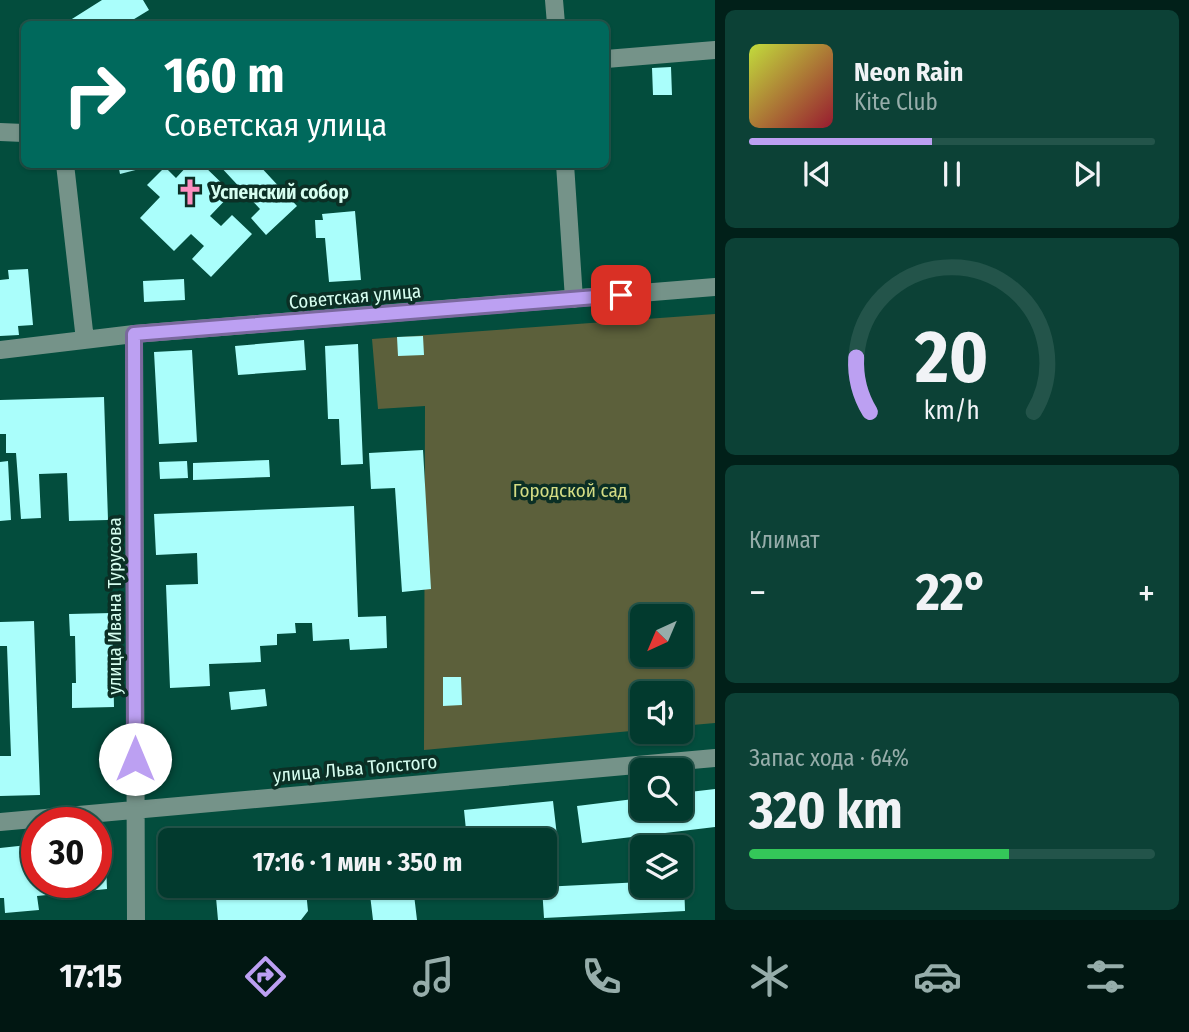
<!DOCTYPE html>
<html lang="ru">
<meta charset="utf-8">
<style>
:root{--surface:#023a2e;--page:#0c4136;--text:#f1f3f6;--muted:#96adaa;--line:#23544a;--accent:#bca0f2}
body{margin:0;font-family:"Fira Sans Condensed",sans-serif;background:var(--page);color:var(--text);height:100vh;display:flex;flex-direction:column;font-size:26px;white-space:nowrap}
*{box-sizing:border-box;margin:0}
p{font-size:23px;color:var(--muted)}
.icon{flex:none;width:38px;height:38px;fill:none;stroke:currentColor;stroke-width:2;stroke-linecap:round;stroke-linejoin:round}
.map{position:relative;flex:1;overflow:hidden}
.details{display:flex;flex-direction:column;gap:10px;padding:10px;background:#012019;width:474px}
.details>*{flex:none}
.guide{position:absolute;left:21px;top:21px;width:588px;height:147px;border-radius:10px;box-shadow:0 2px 5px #0004,0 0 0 2px var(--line);background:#00695c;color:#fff;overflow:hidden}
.needle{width:46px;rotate:224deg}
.buttons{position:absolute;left:630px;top:604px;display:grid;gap:14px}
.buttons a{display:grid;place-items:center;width:63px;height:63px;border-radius:10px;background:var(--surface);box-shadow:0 2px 5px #0004,0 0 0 2px var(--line);font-size:35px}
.speed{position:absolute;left:21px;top:807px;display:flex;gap:14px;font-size:35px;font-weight:700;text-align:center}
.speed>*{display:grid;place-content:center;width:91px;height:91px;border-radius:50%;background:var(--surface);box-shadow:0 2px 5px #0004,0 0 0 2px var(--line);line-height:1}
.speed .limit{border:10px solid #d22;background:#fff;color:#111}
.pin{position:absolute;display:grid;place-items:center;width:60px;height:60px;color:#fff;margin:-30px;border-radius:14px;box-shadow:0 4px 10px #0006}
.me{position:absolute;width:77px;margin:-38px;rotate:0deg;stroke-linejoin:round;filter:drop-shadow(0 0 5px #0008)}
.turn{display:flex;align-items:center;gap:24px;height:147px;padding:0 28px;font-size:32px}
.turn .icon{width:91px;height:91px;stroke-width:2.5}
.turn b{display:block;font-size:49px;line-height:60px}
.big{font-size:52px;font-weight:700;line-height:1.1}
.details .tile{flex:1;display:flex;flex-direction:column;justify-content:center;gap:10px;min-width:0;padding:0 24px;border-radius:10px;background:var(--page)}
.details .dial{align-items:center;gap:0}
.dial svg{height:182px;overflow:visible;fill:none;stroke:var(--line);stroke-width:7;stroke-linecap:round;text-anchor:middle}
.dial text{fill:var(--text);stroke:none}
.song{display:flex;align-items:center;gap:21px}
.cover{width:84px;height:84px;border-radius:10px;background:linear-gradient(135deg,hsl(70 70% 55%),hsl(350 70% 35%))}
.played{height:7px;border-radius:4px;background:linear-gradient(90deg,var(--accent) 45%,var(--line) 45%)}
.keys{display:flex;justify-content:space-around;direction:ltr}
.heat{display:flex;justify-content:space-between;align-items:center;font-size:38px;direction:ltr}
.charge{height:10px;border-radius:5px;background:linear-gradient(90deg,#34c759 64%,var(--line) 0)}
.trip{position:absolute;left:158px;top:828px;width:399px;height:70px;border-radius:10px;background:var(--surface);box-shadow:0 2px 5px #0004,0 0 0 2px var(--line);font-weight:700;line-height:70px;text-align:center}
.tab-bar{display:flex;height:112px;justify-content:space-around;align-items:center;background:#011712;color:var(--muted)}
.tab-bar .icon{width:49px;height:49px}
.tab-bar .selected{color:var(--accent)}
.tab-bar b{font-size:32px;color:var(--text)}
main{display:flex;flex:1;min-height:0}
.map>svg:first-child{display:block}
</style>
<main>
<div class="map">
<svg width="715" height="920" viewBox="0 0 715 920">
<rect width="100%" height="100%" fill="#034d3d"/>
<!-- green -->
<path fill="#5c603b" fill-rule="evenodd" d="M715,314V723L681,726V693H642V730L424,750L425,406L378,409L372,339ZM642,616H681V654H642Z"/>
<!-- building -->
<path fill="#aafefb" d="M102,0H143L149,10L126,24H64Z
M671,67L672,95H653L652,68Z
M118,164H155V165L120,174Z
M189,164H202L232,193L210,216L221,226L232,215L252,234L211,277L192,259L204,246L191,234L174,251L140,218L160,197L147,185L165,167L176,178Z
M218,164H258L297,206L266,235L251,218L260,209Z
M355,211L361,280L329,282L325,238H316L315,220H323L322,214Z
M28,269L33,325L18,326L19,335L0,336V280L9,279L8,270Z
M184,279L185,300L144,302L143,281Z
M423,336L424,355L398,356L397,337Z
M304,340L306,370L238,375L235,346Z
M358,344L363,464L341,465L339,419H328L325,346Z
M192,350L197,442L159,444L154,352Z
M104,397L108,520L69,521L67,473L39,474L41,518L21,519L16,453H6V434H0V400Z
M423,450L431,589L402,592L395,488L371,489L369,453Z
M269,460L270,477L193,480V463Z
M8,461L11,520L0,521V462Z
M187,461L188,478L160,479L159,462Z
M354,506L358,617L386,616L387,648L350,650L349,639L313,641L312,623H295L296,633L277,634V645L260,646L261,662L209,664L210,686L170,688L166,585L198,584L197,553L156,555L154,514Z
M112,613L114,707L72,708V683H76L75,636H70L69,614Z
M34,621L40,795L0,796V756H11L7,646H0V622Z
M443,677H461L462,705L443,706Z
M265,689L267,706L231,710L229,692Z
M715,789V827L582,843L577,806L642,798V808H681V793Z
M553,801L557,836L467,840L464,810Z
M405,828L406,838L446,834L447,840H365L364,833Z
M105,837L107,889L37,896L39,910L5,913L4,898H0V848L37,844V882H96V838Z
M681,880H684L685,911L544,918L542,887L642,882V886H681Z
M215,886H315V889L306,891L308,911L301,920H218Z
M369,886H413L417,920H373Z"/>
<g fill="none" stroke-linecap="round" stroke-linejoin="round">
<!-- minor -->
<path stroke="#759389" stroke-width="18" d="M554,0L556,24
M606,59L715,50
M0,132L24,133
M65,164L85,340
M565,164L574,299
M134,334L136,920
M0,350L134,334L715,287
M0,822L715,758"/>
</g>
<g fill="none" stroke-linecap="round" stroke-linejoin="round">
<!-- route casing -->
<g stroke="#7a689d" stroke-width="18">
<path id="route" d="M135,759L134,334L621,295"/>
</g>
<!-- route -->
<use href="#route" stroke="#bca0f2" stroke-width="12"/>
</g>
<!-- icons -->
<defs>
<g id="church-bare" transform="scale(2.1)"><path d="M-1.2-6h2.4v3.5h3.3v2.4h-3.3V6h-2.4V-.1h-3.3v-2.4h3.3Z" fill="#fd8ec0" stroke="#0b2f25" stroke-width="2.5" paint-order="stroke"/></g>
</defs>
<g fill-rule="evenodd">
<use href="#church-bare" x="190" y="192"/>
</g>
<g text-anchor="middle" stroke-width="7" stroke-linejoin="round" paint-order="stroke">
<!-- poi labels -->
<g font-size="19" font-weight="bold" fill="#d6fef0" stroke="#0b2f25" text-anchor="start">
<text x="211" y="199">Успенский собор</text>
</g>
<!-- street labels -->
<g font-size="19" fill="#d6fef0" stroke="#0b2f25">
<text transform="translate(355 296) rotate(-5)" y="7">Советская улица</text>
<text transform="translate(114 606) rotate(-90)" y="7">улица Ивана Турусова</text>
<text transform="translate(355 768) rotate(-5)" y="7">улица Льва Толстого</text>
</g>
<!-- park labels -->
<g font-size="19" fill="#d4dc84" stroke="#0b2f25">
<text x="570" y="497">Городской сад</text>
</g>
</g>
</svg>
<div class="buttons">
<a><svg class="needle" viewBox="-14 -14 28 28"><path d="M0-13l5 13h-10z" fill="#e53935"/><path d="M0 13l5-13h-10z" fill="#96adaa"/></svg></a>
<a><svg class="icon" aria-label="sound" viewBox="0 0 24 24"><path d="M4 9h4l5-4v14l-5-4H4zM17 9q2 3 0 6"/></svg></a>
<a><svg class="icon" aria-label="search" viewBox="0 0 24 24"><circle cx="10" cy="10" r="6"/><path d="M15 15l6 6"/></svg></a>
<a><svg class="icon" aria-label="layers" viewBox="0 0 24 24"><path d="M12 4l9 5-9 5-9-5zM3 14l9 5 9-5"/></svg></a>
</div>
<div class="speed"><div class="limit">30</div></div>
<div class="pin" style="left:621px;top:295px;background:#d93025"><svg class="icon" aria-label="arrive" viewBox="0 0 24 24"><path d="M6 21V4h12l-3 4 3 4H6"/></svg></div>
<svg class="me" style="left:135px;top:759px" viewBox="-20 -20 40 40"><circle r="19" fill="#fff"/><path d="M0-13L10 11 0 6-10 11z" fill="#bca0f2"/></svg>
<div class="trip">17:16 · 1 мин · 350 m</div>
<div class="guide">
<div class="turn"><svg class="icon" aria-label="right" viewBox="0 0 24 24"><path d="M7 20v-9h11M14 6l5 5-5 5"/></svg><div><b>160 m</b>Советская улица</div></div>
</div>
</div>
<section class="details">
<div class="tile">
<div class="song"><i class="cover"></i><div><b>Neon Rain</b><p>Kite Club</p></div></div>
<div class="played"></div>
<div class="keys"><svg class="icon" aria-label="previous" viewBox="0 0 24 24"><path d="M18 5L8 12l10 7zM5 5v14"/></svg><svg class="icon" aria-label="pause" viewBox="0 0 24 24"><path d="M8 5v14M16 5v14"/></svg><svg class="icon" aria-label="next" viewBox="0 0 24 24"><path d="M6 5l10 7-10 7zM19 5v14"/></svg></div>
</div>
<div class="tile dial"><svg viewBox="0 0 100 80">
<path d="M14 69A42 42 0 1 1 86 69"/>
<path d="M14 69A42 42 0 0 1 8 45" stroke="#bca0f2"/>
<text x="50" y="56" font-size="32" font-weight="700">20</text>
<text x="50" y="72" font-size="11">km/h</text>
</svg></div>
<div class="tile"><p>Климат</p>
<div class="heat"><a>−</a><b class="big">22°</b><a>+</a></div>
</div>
<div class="tile"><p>Запас хода · 64%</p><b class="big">320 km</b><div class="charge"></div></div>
</section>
</main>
<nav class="tab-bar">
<b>17:15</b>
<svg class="icon selected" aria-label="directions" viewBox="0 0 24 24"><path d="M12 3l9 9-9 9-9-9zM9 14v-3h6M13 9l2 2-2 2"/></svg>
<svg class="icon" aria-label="music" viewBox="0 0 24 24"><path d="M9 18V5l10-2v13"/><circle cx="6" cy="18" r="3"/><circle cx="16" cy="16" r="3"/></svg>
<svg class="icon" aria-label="phone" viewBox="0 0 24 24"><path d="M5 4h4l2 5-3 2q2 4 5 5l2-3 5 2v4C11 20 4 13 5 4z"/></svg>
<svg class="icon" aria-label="climate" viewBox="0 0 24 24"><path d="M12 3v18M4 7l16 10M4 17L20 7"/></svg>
<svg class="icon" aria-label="car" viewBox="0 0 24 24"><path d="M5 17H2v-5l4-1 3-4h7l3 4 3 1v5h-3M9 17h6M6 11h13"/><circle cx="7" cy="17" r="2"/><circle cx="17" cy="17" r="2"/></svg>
<svg class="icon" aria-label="filters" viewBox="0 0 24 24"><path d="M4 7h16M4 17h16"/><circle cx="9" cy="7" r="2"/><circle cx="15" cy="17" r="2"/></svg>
</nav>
